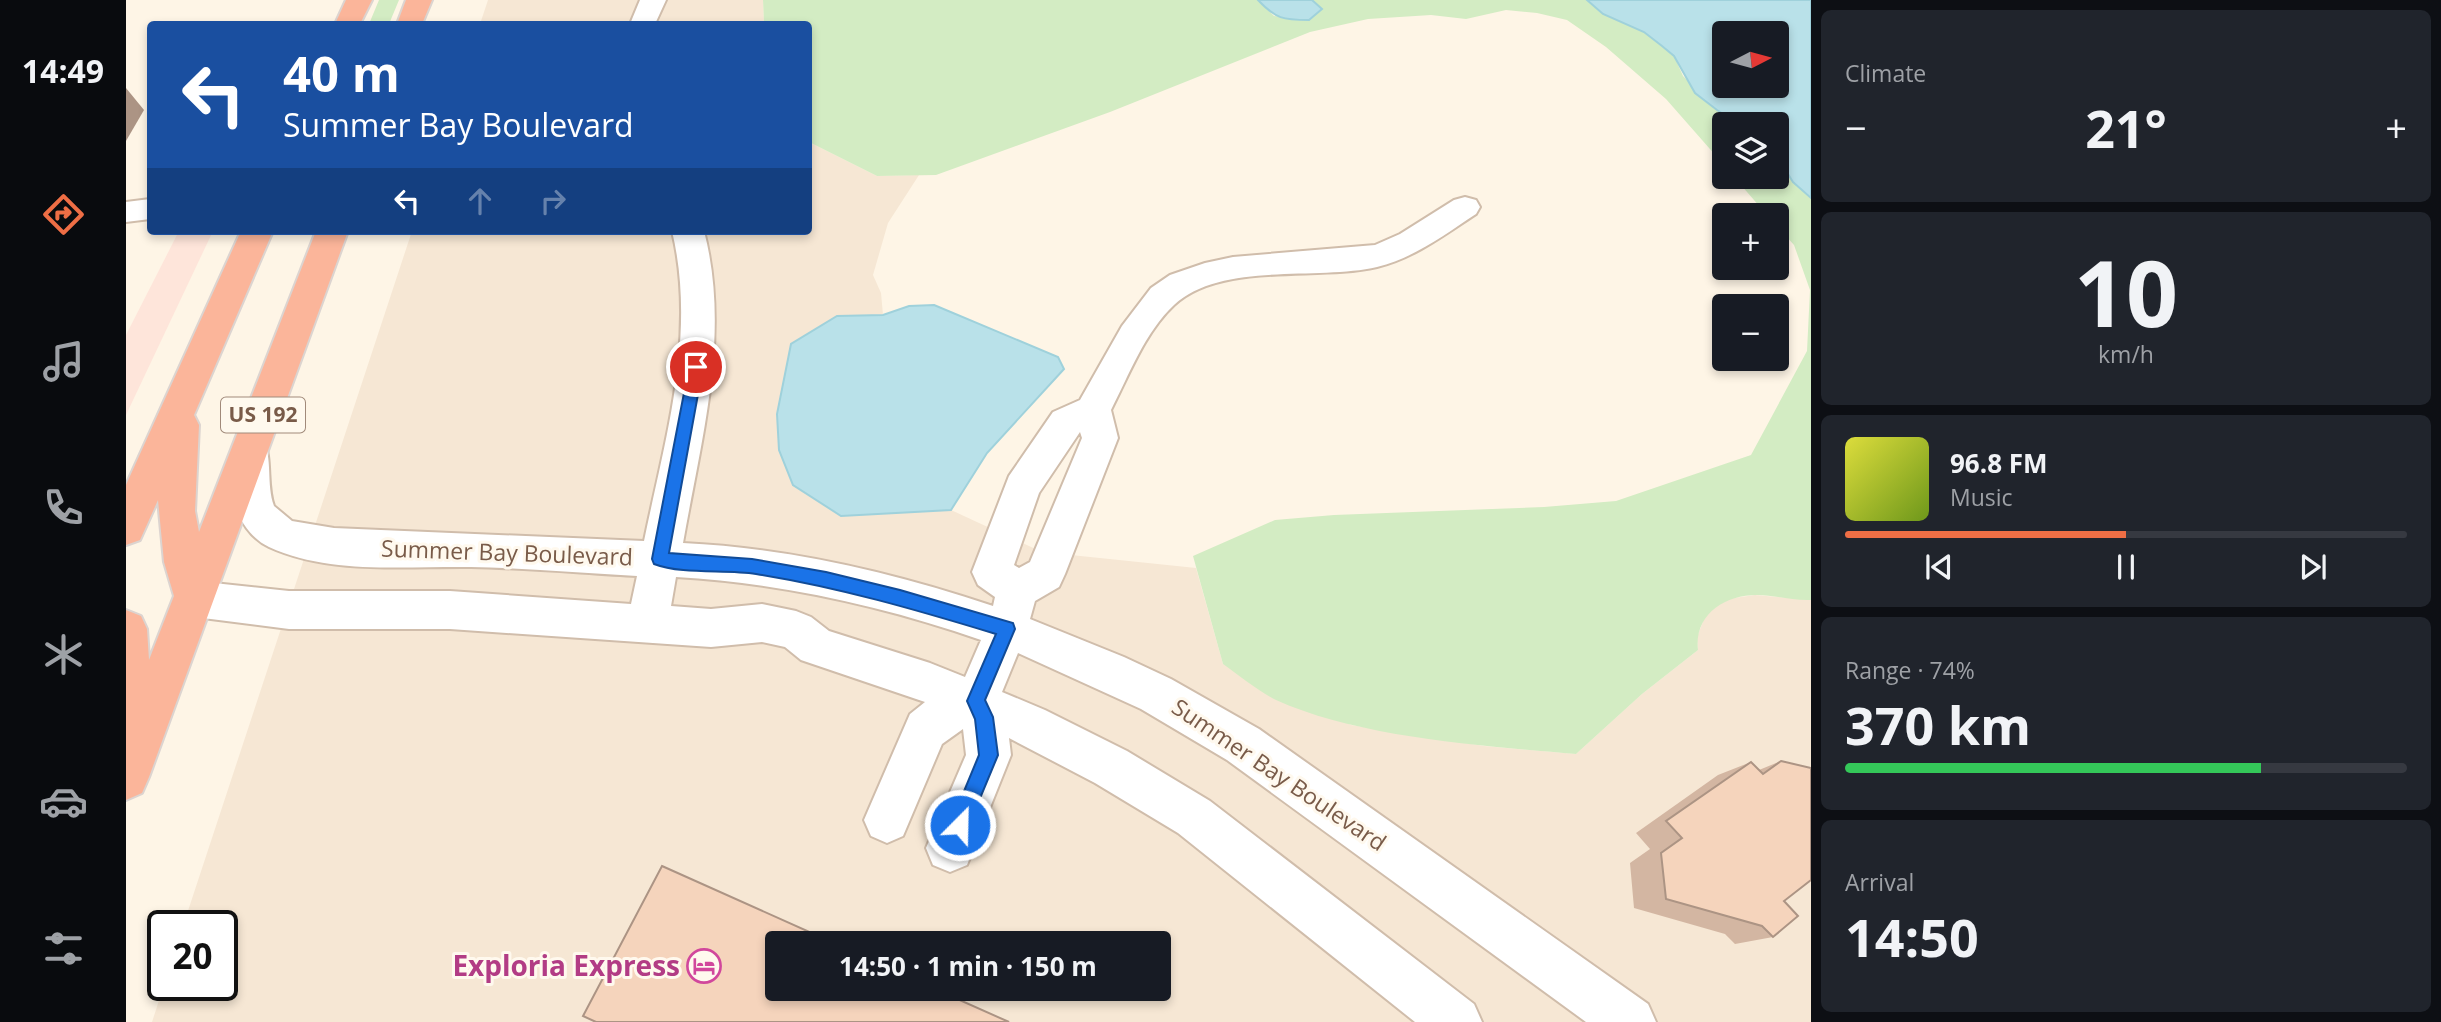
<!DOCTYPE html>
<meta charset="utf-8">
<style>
:root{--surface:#171b24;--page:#20242c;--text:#f1f3f6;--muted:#9ea1a6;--line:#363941;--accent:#ee6e45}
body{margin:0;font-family:"Open Sans",sans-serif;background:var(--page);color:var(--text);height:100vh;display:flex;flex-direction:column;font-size:26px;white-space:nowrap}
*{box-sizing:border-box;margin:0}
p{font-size:23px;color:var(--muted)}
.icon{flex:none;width:38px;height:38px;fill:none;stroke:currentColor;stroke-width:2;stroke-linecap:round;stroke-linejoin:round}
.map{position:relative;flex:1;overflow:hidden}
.panel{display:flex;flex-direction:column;gap:10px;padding:10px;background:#0d0f14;width:630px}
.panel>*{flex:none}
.banner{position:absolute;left:21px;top:21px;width:665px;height:214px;border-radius:7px;box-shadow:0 4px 10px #0003;background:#1a4fa0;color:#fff;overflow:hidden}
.needle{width:46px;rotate:84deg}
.controls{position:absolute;left:1586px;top:21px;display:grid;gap:14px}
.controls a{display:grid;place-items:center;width:77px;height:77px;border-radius:7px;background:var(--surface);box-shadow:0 4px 10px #0003;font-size:35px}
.speed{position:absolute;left:21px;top:910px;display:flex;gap:14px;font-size:35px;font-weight:700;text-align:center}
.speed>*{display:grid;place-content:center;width:91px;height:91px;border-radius:50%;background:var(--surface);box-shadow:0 4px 10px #0003;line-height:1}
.speed .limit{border:4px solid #111;border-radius:10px;background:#fff;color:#111}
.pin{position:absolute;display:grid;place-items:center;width:60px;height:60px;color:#fff;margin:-30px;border:4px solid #fff;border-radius:50%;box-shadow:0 2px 7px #0007}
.me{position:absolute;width:77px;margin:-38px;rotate:23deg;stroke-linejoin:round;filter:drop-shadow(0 0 5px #0008)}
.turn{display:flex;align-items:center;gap:24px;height:147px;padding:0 21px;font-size:32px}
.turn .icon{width:91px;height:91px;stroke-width:2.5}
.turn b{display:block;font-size:49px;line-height:60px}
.lanes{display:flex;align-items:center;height:66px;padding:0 21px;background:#0003;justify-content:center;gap:35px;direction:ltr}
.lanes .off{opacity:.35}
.big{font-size:52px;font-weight:700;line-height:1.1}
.panel .card{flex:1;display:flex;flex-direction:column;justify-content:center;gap:10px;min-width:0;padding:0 24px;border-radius:10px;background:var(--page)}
.panel .dial{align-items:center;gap:0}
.dial b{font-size:91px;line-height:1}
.song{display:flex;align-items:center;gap:21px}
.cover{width:84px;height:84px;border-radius:10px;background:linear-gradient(135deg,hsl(60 70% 55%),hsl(80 70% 35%))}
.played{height:7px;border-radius:4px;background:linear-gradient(90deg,var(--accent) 50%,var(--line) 50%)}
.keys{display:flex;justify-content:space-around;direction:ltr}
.heat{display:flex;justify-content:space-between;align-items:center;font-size:38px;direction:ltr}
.charge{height:10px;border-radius:5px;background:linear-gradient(90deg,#34c759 74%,var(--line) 0)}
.trip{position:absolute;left:639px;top:931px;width:406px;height:70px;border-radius:7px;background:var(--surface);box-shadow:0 4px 10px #0003;font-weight:700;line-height:70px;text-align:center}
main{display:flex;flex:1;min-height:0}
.menu{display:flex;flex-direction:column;width:126px;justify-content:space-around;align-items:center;background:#090b0e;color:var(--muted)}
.menu .icon{width:49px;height:49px}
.menu .active{color:var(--accent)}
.menu b{font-size:32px;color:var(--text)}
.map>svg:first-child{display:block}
</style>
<main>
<nav class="menu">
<b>14:49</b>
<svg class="icon active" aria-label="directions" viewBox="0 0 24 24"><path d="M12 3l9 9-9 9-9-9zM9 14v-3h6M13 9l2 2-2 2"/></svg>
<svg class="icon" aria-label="music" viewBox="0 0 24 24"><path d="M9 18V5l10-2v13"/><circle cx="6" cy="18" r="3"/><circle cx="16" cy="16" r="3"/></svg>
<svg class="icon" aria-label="phone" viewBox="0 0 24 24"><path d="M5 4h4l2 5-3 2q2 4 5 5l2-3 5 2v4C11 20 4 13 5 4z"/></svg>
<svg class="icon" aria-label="climate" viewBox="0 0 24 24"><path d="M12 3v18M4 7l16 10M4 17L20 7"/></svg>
<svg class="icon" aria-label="car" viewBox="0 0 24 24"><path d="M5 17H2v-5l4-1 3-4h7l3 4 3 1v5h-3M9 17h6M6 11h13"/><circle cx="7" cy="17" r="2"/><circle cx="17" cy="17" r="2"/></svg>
<svg class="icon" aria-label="filters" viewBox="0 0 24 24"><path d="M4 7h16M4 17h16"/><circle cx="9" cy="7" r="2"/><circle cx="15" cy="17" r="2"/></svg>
</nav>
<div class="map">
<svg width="1685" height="1022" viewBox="0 0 1685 1022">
<rect width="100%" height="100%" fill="#fef5e6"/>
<!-- residential -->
<path fill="#f6e7d4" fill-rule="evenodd" d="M362,0H637L638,24H354Z
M683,142L751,176L793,175L762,223L747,275L755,293L757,315L711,316L715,516L825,510L916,552L1070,568L1097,664L1225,725L1358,746L1450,754L1516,694L1572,650L1571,637L1580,614L1601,599L1629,595L1685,600V1022H26L38,985H96V926H57L286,231H682ZM651,943H1032V989H651Z"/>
<!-- commercial -->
<path fill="#fee5da" d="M53,231H87L0,415V335Z"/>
<!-- green -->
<path fill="#d3ecc3" d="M253,0H273L263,24H243Z
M637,0H1132L1148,16L1183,20L1195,9L1186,0H1461L1477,14L1518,32L1536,46L1548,56L1557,76L1591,110L1613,124H1598V165L1540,99L1480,47L1441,20L1411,13L1380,10L1340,19L1305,15L1242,19L1184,32L984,112L810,175L751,176L683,142L682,24H638Z
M1650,155L1667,182L1685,198V600C1667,601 1649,595 1631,595C1598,595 1568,615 1572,650L1516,694L1450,754C1358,746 1234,738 1150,700C1132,691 1114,676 1097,664L1067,556L1149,520L1208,515L1418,507L1490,501L1625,455L1681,351L1684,290L1668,245L1650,225V215H1641L1608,177H1650Z"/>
<!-- water -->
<path fill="#b9e1e9" stroke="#9fd1db" stroke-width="2" fill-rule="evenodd" d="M1132,0H1186L1196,9L1183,20C1157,20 1150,19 1132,0Z
M1461,0H1685V198L1667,182L1650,155V124H1613L1591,110L1569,93L1548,56L1536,46L1518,32L1477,14ZM1598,33H1650V86H1598Z
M808,305L932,357L938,369L861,453L825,510L715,516L667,485L653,450L651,414L665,344L711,316L757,315L783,306Z"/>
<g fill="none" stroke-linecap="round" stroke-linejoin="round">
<!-- minor casing -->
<g stroke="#d0bdab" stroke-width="4">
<path id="minor" d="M514,0H540L529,24H504Z
M1339,197L1350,200L1354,207L1350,214C1318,235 1288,258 1251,267C1192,281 1095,261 1048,305C1019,332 1003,375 985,410L992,438L939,574L933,587L909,601L904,619L998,657L1045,679L1133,729L1522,1004L1530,1022H1460L1101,760L1015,709L892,653L876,692L919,710L1001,751L1084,801L1348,1004L1356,1022H1289L1052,833L969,783L883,738L885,755L841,865L824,872L807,865L800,848L840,755L837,729L816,744L777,836L761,843L745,836L738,820L784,714L799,702L675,660L659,647L636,642L585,647L324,629H163L69,617L55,612L49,599L55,586L69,581L163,591H324L505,604L511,576C455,573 400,568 345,567C280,566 204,575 143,547C107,530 94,473 111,439L124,435L137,439C147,459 140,484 148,506L166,521L208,528L518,541C539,439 571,335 546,231H578C605,334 575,440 557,543C662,548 766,572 867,606L869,597L852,585L846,572L883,476L927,412L954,400L996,326L1025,288L1044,275L1079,263L1107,257L1249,245L1274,234L1328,200ZM954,432L956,438L904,562L893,568L888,565L913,493ZM550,577C654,583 757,606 855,640L839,677L804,663L703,631L685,617L670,611L636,604L585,609L545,606Z
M24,199V219L0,222V202Z"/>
</g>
<!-- highway casing -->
<g stroke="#dcd4d0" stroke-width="4">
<path id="highway" d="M220,0H246L234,24H209Z
M280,0H306L296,24H271Z
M115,231H147L68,415L73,425L69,511L73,532L190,231H222L23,777L16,793L0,800V610L15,616L21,629L23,660L48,596L38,562L32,500L14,540L0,545V485Z"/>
</g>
<!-- minor -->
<use href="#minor" fill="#fff" fill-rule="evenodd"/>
<!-- highway -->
<use href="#highway" fill="#fbb59a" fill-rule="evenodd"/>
</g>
<!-- wall -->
<path fill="#d3b6a2" d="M1655,761L1658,901L1647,937L1609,944L1599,934L1508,908L1504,863L1524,849L1510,833L1592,775L1625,762L1633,770Z"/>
<!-- shaded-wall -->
<path fill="#ac9484" d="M0,88L18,110L0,141Z"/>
<!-- building -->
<path fill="#f5d4bc" stroke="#ac9484" stroke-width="2" d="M1655,761L1685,768V880L1658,901L1672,916L1647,937L1636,926L1540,899L1535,853L1556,838L1540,821L1625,762L1637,774Z
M536,866L708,943H651V989H809L883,1022H470L457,1016Z"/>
<!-- route -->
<path fill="#1a73e8" stroke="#114b97" stroke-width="2" d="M570,362L577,367L543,553L626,559L700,572L774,590L887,623L889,629L859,700L867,717L872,755L840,832L834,835L827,832L824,825L853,755L849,719L841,701L870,634C791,610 712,587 630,574C599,569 557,575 528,564L526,559L563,367Z"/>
<!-- icons -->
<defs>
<g id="hotel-ring" transform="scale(1.75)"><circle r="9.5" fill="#fff9ee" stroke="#d1479c" stroke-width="1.5"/><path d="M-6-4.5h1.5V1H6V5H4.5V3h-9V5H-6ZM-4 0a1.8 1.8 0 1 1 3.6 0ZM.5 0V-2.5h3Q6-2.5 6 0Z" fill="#d1479c"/></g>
</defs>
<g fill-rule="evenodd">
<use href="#hotel-ring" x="578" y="966"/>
</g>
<g text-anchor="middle" stroke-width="6" stroke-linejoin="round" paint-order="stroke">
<!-- shield labels -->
<rect fill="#fff9ee" stroke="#a18a7a" stroke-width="2" x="95" y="397.5" width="84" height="35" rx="5"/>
<g font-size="21" font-weight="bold" fill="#795b49">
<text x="137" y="422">US 192</text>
</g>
<!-- street labels -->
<g font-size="23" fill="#795b49" stroke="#fff9ee">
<text transform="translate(381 553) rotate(2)" y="8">Summer Bay Boulevard</text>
<text transform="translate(1153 775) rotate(34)" y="8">Summer Bay Boulevard</text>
</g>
<!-- near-hotel labels -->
<g font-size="28" font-weight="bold" fill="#b23c85" stroke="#fff9ee" text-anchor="end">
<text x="554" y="976">Exploria Express</text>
</g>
</g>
</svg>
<div class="controls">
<a><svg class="needle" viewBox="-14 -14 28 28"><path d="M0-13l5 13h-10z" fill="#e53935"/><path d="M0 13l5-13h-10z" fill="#9ea1a6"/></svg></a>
<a><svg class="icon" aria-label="layers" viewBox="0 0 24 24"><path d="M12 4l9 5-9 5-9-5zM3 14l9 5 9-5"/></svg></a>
<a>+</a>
<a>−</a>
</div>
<div class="speed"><div class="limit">20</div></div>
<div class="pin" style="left:570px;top:367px;background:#d93025"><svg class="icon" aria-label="arrive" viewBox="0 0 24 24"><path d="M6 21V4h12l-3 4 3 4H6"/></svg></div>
<svg class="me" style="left:834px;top:825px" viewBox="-20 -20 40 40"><circle r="17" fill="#1a73e8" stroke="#fff" stroke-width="3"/><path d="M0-11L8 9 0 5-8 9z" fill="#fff"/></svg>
<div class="trip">14:50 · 1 min · 150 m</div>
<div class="banner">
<div class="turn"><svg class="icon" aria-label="left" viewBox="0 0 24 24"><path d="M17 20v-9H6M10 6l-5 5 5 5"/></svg><div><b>40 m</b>Summer Bay Boulevard</div></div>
<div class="lanes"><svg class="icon" aria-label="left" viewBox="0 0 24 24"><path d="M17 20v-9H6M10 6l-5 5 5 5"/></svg><svg class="icon off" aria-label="ahead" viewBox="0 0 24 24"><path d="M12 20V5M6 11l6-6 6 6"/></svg><svg class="icon off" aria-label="right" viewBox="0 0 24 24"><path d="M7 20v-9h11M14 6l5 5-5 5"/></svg></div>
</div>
</div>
<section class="panel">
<div class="card"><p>Climate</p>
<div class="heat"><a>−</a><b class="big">21°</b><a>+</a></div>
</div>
<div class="card dial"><b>10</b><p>km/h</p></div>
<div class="card">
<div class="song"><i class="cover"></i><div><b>96.8 FM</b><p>Music</p></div></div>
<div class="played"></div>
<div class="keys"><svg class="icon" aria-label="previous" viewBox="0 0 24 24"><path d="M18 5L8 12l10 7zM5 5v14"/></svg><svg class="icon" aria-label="pause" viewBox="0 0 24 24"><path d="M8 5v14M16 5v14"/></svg><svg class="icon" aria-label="next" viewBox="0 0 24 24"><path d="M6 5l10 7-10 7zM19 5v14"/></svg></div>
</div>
<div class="card"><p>Range · 74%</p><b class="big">370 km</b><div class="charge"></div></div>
<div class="card"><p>Arrival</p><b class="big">14:50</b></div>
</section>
</main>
